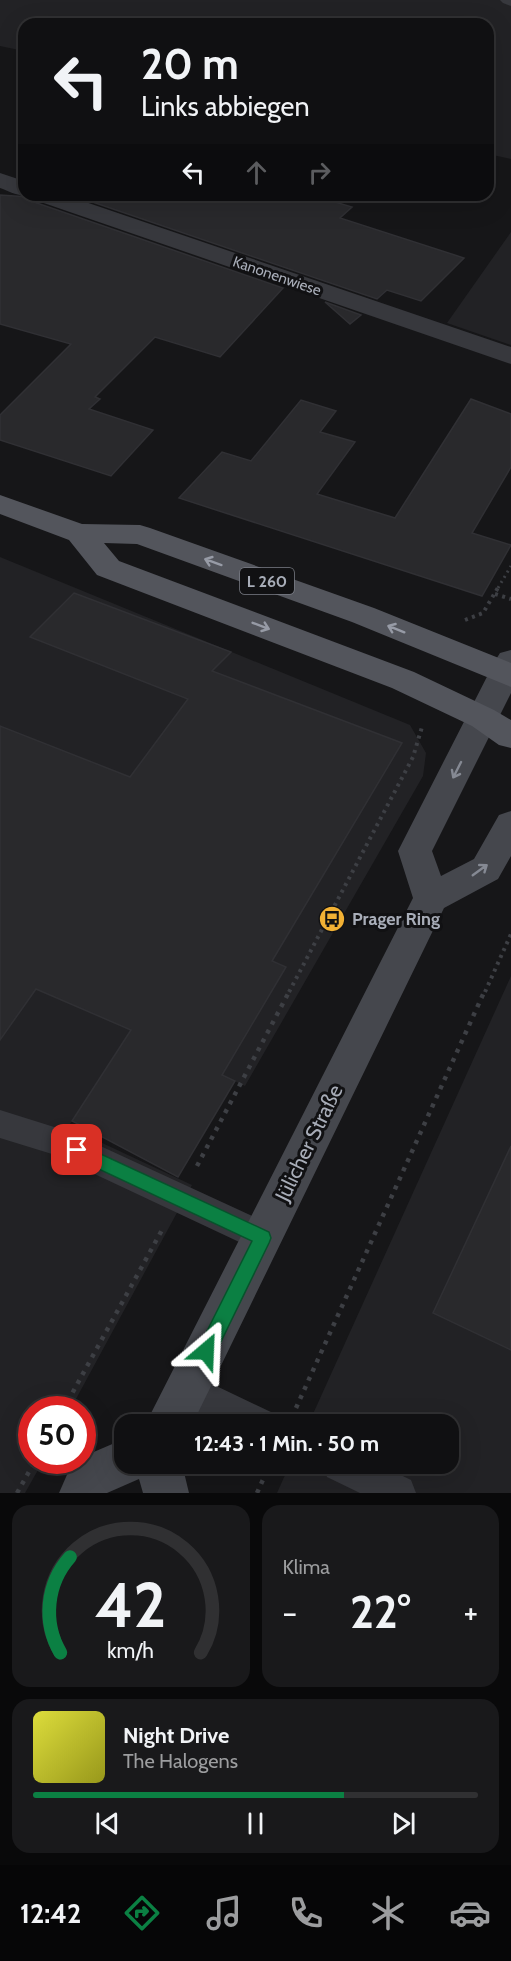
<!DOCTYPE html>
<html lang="de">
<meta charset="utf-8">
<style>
:root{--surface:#101012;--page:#19191b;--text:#f1f3f6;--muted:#9c9d9f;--line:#303032;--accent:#0b8043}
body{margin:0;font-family:Cabin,sans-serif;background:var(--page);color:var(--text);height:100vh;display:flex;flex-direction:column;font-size:22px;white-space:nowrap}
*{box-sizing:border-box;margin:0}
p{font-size:20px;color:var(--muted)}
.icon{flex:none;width:33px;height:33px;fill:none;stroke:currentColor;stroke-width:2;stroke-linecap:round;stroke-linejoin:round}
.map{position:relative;height:1493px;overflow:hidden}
.details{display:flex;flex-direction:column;gap:12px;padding:12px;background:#09090a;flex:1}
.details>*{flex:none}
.banner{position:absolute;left:18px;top:18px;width:476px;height:183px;border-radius:18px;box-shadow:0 6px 24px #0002,0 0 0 2px var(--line);background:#101012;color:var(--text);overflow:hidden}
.speed{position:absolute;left:18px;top:1396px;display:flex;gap:12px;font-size:30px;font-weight:700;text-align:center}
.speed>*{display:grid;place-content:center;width:78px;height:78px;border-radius:50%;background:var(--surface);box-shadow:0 6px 24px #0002,0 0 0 2px var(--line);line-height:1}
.speed .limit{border:9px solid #d22;background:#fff;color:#111}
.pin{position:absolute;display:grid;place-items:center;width:51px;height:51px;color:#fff;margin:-26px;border-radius:12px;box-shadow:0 3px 9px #0006}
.me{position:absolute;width:66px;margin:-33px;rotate:26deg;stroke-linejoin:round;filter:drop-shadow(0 0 4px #0008)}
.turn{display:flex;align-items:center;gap:21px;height:126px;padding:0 24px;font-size:27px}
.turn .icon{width:78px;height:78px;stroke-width:2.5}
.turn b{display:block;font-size:42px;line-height:51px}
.lanes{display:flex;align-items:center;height:57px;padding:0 24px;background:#0003;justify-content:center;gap:30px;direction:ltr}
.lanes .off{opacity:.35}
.big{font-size:45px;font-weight:800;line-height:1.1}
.details .tile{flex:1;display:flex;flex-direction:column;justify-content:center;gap:9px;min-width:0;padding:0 21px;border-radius:18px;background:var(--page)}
.details .dial{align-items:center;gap:0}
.dial svg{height:156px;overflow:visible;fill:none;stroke:var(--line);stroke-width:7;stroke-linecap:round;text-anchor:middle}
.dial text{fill:var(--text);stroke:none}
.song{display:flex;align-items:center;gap:18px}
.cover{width:72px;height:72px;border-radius:9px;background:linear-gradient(135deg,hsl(60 70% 55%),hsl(60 70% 35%))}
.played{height:6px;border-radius:3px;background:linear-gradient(90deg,var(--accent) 70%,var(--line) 70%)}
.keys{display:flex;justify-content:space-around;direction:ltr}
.heat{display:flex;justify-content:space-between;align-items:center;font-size:33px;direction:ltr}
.details .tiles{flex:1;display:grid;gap:12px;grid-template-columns:1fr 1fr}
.tile:last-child{grid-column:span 2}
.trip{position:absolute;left:114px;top:1414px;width:345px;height:60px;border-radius:18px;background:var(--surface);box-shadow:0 6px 24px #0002,0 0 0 2px var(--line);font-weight:800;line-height:60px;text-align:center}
.dock{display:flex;height:96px;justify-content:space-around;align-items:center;background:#060607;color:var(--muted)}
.dock .icon{width:42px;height:42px}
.dock .selected{color:var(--accent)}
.dock b{font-size:27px;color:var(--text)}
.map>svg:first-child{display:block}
</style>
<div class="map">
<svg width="511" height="1493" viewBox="0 0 511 1493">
<rect width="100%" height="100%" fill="#161618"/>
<!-- built -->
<path fill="#222225" d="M0,0H511V159L488,154V24H24V51L0,46Z
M511,232V345L447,323Z
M0,557L410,725L426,753L423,776L245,1086L222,1075L72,1121L68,1127L192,1185L70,1410H32V1461H43L25,1493H0Z
M511,976V1493H277L290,1464H448V1425H308Z"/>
<!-- building -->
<path fill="#29292c" stroke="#303034" stroke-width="1.5" d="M0,195L29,197L34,202L283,288L220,357L155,337L95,397L100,399L89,409L153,430L111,476L0,440V415L71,344L0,324Z
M72,195H312L352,207L340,218L464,258L421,301L387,290L377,299Z
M325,302L361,315L350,324Z
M471,399L511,414V467L472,533L511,545L482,596L179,498L222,452L251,461L301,400L336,411L320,432L355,442L317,494L395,518Z
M74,593L231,652L212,671L402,743L272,961L286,967L222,1075L235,1081L178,1177L72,1121L131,1030L36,989L0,1040V726L130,777L188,699L30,637Z
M511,1146V1350L433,1313Z"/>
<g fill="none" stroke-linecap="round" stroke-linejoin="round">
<!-- path-far2 -->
<path stroke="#3d3f44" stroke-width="3" stroke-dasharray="2 4" stroke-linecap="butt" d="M498,588L511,566"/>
<!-- path-far1 -->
<path stroke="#3d3f44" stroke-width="4" stroke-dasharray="3 4.5" stroke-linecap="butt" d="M495,594L511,599
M465,620L483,613L499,586
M289,992L413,757L422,727
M485,992L511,934"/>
<!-- path -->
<path stroke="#3d3f44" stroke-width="4.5" stroke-dasharray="4 6" stroke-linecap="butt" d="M197,1166L290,990
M296,1408L485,990
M63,1410L162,1230
M17,1493L35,1461
M257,1493L270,1464"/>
<!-- lane -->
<path fill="#37383d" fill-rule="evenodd" d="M500,0H511V6L503,3Z
M0,1110L70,1132L274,1226L279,1237L274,1248L263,1252L252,1248L52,1154L0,1138Z
M187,1372L273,1413L278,1425H223L175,1401L170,1389L175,1377Z
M322,1464H378L411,1480L416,1493H360L327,1477Z"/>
<!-- street -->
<path fill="#37383d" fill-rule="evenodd" d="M0,173L24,181V195H28C18,197 9,191 0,188Z
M31,195H65L511,347V364L35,200Z"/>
<!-- secondary -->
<path fill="#45474d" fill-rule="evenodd" d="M511,650V693L432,851L441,876L474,859L499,815L511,811V856L498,879L444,908L192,1425H145L413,898L398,851L495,661L500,653Z
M124,1439V1464H182L189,1493H143L139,1479L107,1493H59L73,1461H82V1457Z"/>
<!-- primary -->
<path fill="#53555c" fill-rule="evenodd" d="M0,495L82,524L140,525L150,528L374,608L511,663V687L352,622L137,544L104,543L119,561L414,672L494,710L511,720V748L499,745L472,726L392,688L97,575L69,540L0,514Z"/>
</g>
<!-- one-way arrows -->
<defs><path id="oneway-shaft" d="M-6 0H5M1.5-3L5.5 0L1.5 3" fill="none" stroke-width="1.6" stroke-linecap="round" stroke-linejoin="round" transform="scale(1.5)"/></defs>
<g stroke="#979ba6">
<use href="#oneway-shaft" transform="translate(213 562) rotate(-160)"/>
<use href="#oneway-shaft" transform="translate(261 626) rotate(21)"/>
<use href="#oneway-shaft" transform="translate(396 629) rotate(-158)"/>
</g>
<g stroke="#858993">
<use href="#oneway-shaft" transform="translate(457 770) rotate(117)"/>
<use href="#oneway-shaft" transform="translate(480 870) rotate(-36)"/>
</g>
<!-- route -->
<path fill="#0b8043" stroke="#07532c" stroke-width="1.5" d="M77,1143L269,1232L271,1238L269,1243L213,1358L206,1360L200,1358L197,1351L252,1241L71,1156L69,1150L71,1145Z"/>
<!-- icons -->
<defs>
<g id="bus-disc" transform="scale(1.35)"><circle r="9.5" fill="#f2b134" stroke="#111113"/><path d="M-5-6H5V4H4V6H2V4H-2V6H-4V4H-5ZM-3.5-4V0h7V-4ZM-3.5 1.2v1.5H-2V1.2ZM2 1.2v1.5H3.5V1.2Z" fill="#111"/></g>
</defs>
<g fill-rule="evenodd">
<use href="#bus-disc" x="332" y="919"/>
</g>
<g text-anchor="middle" stroke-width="6" stroke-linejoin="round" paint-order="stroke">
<!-- far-street labels -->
<g font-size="15" fill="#a8adb8" stroke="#111113">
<text transform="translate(277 276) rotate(19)" y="5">Kanonenwiese</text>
</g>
<!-- shield labels -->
<rect fill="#111113" stroke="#7b7e86" stroke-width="1.5" x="240" y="568" width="54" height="26" rx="4.5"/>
<g font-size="16" font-weight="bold" fill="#a8adb8">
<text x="267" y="587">L 260</text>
</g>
<!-- poi labels -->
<g font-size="18" font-weight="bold" fill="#a8adb8" stroke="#111113" text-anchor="start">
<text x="352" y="925">Prager Ring</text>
</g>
<!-- near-street labels -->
<g font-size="21" fill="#a8adb8" stroke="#111113">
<text transform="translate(309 1143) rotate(-64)" y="7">Jülicher Straße</text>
</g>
</g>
</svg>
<div class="speed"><div class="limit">50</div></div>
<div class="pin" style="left:77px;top:1150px;background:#d93025"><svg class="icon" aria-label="arrive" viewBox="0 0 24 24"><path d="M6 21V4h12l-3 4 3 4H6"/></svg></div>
<svg class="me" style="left:206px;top:1351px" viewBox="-20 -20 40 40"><path d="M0-17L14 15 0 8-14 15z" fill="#0b8043" stroke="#fff" stroke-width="4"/></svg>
<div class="trip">12:43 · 1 Min. · 50 m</div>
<div class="banner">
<div class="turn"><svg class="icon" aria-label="left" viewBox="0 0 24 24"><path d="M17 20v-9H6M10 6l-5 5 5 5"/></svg><div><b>20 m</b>Links abbiegen</div></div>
<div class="lanes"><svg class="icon" aria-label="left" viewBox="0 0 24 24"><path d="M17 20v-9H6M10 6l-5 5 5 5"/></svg><svg class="icon off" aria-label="ahead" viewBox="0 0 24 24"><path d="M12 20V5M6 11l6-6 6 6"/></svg><svg class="icon off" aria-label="right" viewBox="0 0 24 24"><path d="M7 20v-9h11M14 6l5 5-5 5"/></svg></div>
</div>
</div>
<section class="details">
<div class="tiles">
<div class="tile dial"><svg viewBox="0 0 100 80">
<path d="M14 69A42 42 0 1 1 86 69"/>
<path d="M14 69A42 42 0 0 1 19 20" stroke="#0b8043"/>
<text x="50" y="56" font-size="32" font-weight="700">42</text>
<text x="50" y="72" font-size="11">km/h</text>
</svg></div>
<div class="tile"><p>Klima</p>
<div class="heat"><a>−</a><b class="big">22°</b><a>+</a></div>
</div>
<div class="tile">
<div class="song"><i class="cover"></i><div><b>Night Drive</b><p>The Halogens</p></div></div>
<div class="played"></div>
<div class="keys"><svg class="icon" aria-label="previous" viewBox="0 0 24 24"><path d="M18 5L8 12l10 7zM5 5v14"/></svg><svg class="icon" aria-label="pause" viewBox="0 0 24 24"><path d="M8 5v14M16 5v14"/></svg><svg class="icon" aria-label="next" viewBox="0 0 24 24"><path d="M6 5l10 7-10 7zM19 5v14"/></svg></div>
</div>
</div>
</section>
<nav class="dock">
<b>12:42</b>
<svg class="icon selected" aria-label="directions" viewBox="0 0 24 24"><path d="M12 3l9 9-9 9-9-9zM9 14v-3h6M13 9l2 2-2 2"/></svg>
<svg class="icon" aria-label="music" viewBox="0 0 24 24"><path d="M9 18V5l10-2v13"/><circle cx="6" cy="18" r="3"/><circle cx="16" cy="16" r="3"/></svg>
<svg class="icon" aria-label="phone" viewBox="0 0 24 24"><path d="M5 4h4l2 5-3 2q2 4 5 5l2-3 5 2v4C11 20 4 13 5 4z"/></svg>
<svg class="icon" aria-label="climate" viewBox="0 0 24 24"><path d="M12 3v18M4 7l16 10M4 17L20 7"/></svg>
<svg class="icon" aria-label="car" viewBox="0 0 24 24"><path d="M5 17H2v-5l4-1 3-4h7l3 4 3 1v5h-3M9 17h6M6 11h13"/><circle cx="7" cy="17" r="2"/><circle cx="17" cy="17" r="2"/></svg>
</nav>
